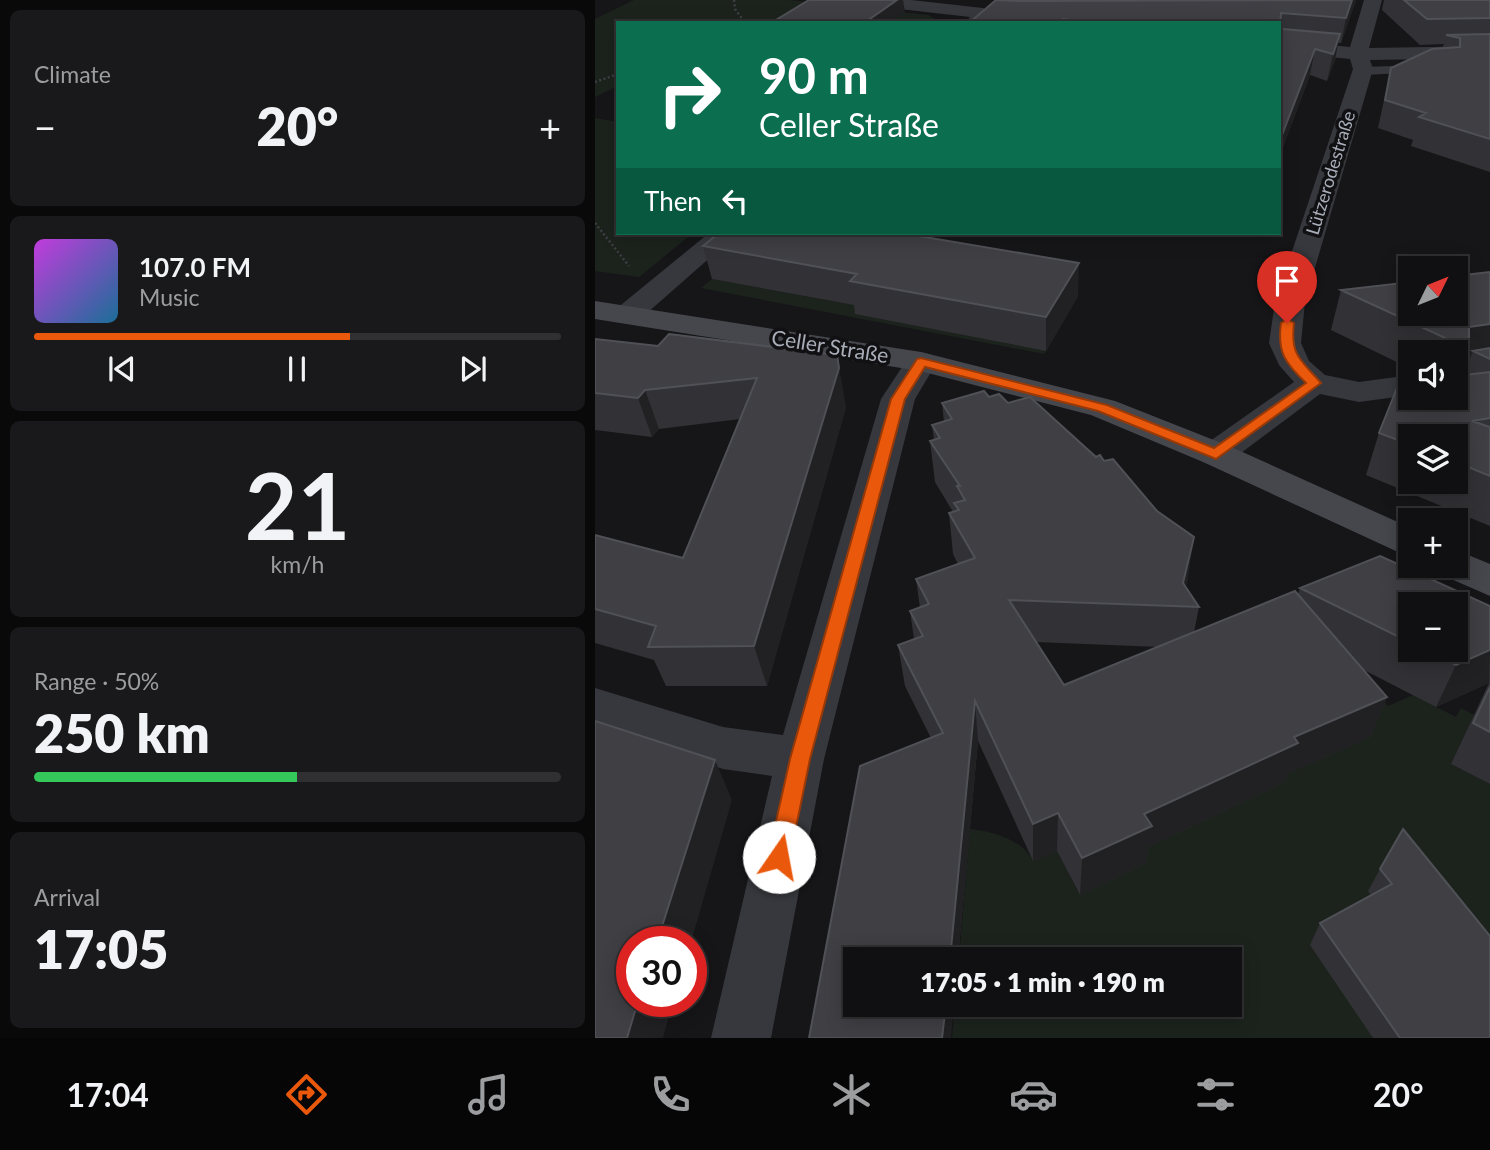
<!DOCTYPE html>
<meta charset="utf-8">
<style>
:root{--surface:#101012;--page:#19191b;--text:#f1f3f6;--muted:#9c9d9f;--line:#303032;--accent:#ea580c}
body{margin:0;font-family:Lato,sans-serif;background:var(--page);color:var(--text);height:100vh;display:flex;flex-direction:column;font-size:26px;white-space:nowrap}
*{box-sizing:border-box;margin:0}
p{font-size:23px;color:var(--muted)}
.icon{flex:none;width:38px;height:38px;fill:none;stroke:currentColor;stroke-width:2;stroke-linecap:round;stroke-linejoin:round}
.map{position:relative;flex:1;overflow:hidden}
.drawer{display:flex;flex-direction:column;gap:10px;padding:10px;background:#09090a;width:595px}
.drawer>*{flex:none}
.guide{position:absolute;left:21px;top:21px;width:665px;height:214px;border-radius:0px;box-shadow:0 4px 18px #0003,0 0 0 2px var(--line);background:#0b6e4f;color:#fff;overflow:hidden}
.needle{width:46px;rotate:47deg}
.buttons{position:absolute;left:803px;top:256px;display:grid;gap:14px}
.buttons a{display:grid;place-items:center;width:70px;height:70px;border-radius:0px;background:var(--surface);box-shadow:0 4px 18px #0003,0 0 0 2px var(--line);font-size:35px}
.speed{position:absolute;left:21px;top:926px;display:flex;gap:14px;font-size:35px;font-weight:700;text-align:center}
.speed>*{display:grid;place-content:center;width:91px;height:91px;border-radius:50%;background:var(--surface);box-shadow:0 4px 18px #0003,0 0 0 2px var(--line);line-height:1}
.speed .limit{border:10px solid #d22;background:#fff;color:#111}
.pin{position:absolute;display:grid;place-items:center;width:60px;height:60px;color:#fff;margin:-72px -30px;border-radius:50% 50% 50% 0;rotate:-45deg;box-shadow:0 0 7px #0007}
.pin .icon{rotate:45deg}
.me{position:absolute;width:77px;margin:-38px;rotate:12deg;stroke-linejoin:round;filter:drop-shadow(0 0 5px #0008)}
.turn{display:flex;align-items:center;gap:24px;height:147px;padding:0 28px;font-size:32px}
.turn .icon{width:91px;height:91px;stroke-width:2.5}
.turn b{display:block;font-size:49px;line-height:60px}
.then{display:flex;align-items:center;height:66px;padding:0 28px;background:#0003;gap:14px;font-size:26px}
.big{font-size:52px;font-weight:800;line-height:1.1}
.drawer .tile{flex:1;display:flex;flex-direction:column;justify-content:center;gap:10px;min-width:0;padding:0 24px;border-radius:10px;background:var(--page)}
.drawer .dial{align-items:center;gap:0}
.dial b{font-size:91px;line-height:1}
.song{display:flex;align-items:center;gap:21px}
.cover{width:84px;height:84px;border-radius:10px;background:linear-gradient(135deg,hsl(290 70% 55%),hsl(200 70% 35%))}
.played{height:7px;border-radius:4px;background:linear-gradient(90deg,var(--accent) 60%,var(--line) 60%)}
.keys{display:flex;justify-content:space-around;direction:ltr}
.heat{display:flex;justify-content:space-between;align-items:center;font-size:38px;direction:ltr}
.charge{height:10px;border-radius:5px;background:linear-gradient(90deg,#34c759 50%,var(--line) 0)}
.trip{position:absolute;left:248px;top:947px;width:399px;height:70px;border-radius:0px;background:var(--surface);box-shadow:0 4px 18px #0003,0 0 0 2px var(--line);font-weight:800;line-height:70px;text-align:center}
.tabs{display:flex;height:112px;justify-content:space-around;align-items:center;background:#060607;color:var(--muted)}
.tabs .icon{width:49px;height:49px}
.tabs .current{color:var(--accent)}
.tabs b{font-size:32px;color:var(--text)}
main{display:flex;flex:1;min-height:0}
.map>svg:first-child{display:block}
</style>
<main>
<section class="drawer">
<div class="tile"><p>Climate</p>
<div class="heat"><a>−</a><b class="big">20°</b><a>+</a></div>
</div>
<div class="tile">
<div class="song"><i class="cover"></i><div><b>107.0 FM</b><p>Music</p></div></div>
<div class="played"></div>
<div class="keys"><svg class="icon" aria-label="previous" viewBox="0 0 24 24"><path d="M18 5L8 12l10 7zM5 5v14"/></svg><svg class="icon" aria-label="pause" viewBox="0 0 24 24"><path d="M8 5v14M16 5v14"/></svg><svg class="icon" aria-label="next" viewBox="0 0 24 24"><path d="M6 5l10 7-10 7zM19 5v14"/></svg></div>
</div>
<div class="tile dial"><b>21</b><p>km/h</p></div>
<div class="tile"><p>Range · 50%</p><b class="big">250 km</b><div class="charge"></div></div>
<div class="tile"><p>Arrival</p><b class="big">17:05</b></div>
</section>
<div class="map">
<svg width="895" height="1038" viewBox="0 0 895 1038">
<rect width="100%" height="100%" fill="#161618"/>
<!-- green -->
<path fill="#1c231d" d="M39,0H194L334,15L345,23H23V86L0,97V19Z
M0,118L23,122V233H98L44,277L0,271Z
M117,279L253,304L262,295L261,314L451,351L449,354L106,288Z
M774,684L793,706L818,695L861,717L866,708L879,715L856,764L895,784V978L785,907L778,1038H357L360,1005L635,1004V959H364L375,829C397,831 428,840 438,861L462,851L484,894L534,836L685,776Z"/>
<g fill="none" stroke-linecap="round" stroke-linejoin="round">
<!-- path -->
<path stroke="#3d3f44" stroke-width="2.5" stroke-dasharray="2 2.5" stroke-linecap="butt" d="M139,0L140,9L148,20L146,23
M0,82L23,74
M0,223L34,266"/>
<!-- lane -->
<path fill="#37383d" fill-rule="evenodd" d="M829,65L833,66V72L767,75L761,71L767,67Z"/>
<!-- street -->
<path fill="#37383d" fill-rule="evenodd" d="M260,0H316L388,8L397,13L389,23H370L375,17L269,5Z
M769,0H787L774,48L895,46V58L775,60L778,69L710,302L706,343L714,361L730,375L764,382L816,375V395L764,402L725,394L634,462L621,466L608,462L603,454L608,446L699,382L684,365L674,343L680,302L758,69L755,59L684,52V40L755,47Z
M114,233H143L43,321L32,324L21,321L17,315L21,309Z
M326,352L337,355L342,362L320,399L229,759L176,1038H116L177,776L128,769L0,726V688L128,727L188,735L286,399L315,355Z"/>
<!-- secondary -->
<path fill="#45474d" fill-rule="evenodd" d="M0,301L326,352L520,401L634,446L816,528V558L608,462L496,415L325,371L0,319Z
M861,550L895,564V596L847,575L841,565H861Z"/>
</g>
<!-- wall -->
<path fill="#323236" fill-rule="evenodd" d="M401,0H761L746,43H743L740,60L732,81L715,75L684,158V23H374Z
M789,0H895V172L816,146L818,140L783,128L796,68L847,48L849,44L825,45L787,10Z
M108,246L483,296L451,351L260,314L259,305L117,279Z
M895,272V526L771,475L784,433L861,397V352H816V369L736,330L746,290ZM872,366L869,375L864,376L867,367ZM816,436H861V481H816Z
M0,339L63,346L251,407L172,686H71L59,660L0,643V535L88,558L145,419L64,429L57,437L0,430Z
M394,397L413,403L593,578L590,587L604,607L599,632L703,594L705,588L895,606V784L856,764L894,683L841,707L767,669L792,697L775,737L692,774L690,782L553,847L551,863L485,895L462,851L438,861L383,741L363,959H261L336,738L310,686L303,645L319,639L315,611L325,608L321,579L363,564L358,554L354,513L358,512L340,482L335,441L339,440L337,425L349,422L347,403ZM816,604L861,649H816ZM441,642L564,647L469,685Z
M785,869L895,936V1038H778L715,945L725,923L776,895L773,891Z"/>
<!-- shaded-wall -->
<path fill="#212124" d="M302,0H308L310,12L295,23H269Z
M757,0H761L746,43L751,18Z
M745,34L740,60L732,81L738,54Z
M720,49L715,75L684,158V143Z
M484,263L483,296L451,351V317Z
M895,324V359L878,351L872,366L867,367L874,349V327Z
M242,355L251,407L172,686L159,646Z
M50,390L64,429L57,437L43,398Z
M599,537L593,578L586,606L588,583Z
M895,650L894,683L841,707L861,665Z
M792,697L775,737L692,774L690,782L553,847L551,863L485,895L487,858L549,814L699,737Z
M380,701L383,741L363,959H355Z
M120,760L137,800L96,942H62Z
M463,813L462,851L438,861V824Z
M43,1001H78L68,1038H32Z
M351,1004H359L356,1038H347Z"/>
<!-- building -->
<path fill="#3f3f44" stroke="#4f5156" stroke-width="2" d="M214,0H302L269,23H176Z
M401,0L425,1L757,0L751,18L686,13L685,26L688,29L745,34L738,54L720,49L684,143V23H500L468,19L464,23H374Z
M809,0H895V18L832,19Z
M895,34V139L824,117L831,113L790,100L796,68L837,49L865,47V38L851,35Z
M124,233H306L484,263L451,317L255,281L262,274L108,246Z
M895,272V324L874,327V349L746,290L816,282V313H861V276Z
M74,334L242,355L244,368L159,646L53,647L61,626L0,609V535L88,558L162,378L50,390L43,398L0,393V339L63,346Z
M895,348V359L878,351Z
M895,372V418L877,421L895,427V476L861,462V436H816V445L784,433L804,383L816,382V397H861V376Z
M389,391L394,397L404,394L413,403L435,397L501,457L505,455L509,461L518,459L562,511L599,537L588,583L604,607L414,600L469,685L700,591L792,697L699,737L703,743L549,814L557,826L487,858L463,813L438,824L380,701L355,959H261V1004H351L347,1038H214L265,766L348,733L303,645L328,636L315,611L334,604L321,579L380,558L354,513L364,510L359,503L370,500L362,486H365L335,441L345,438L337,425L357,419L347,403Z
M785,556L895,606V650L861,665L829,649H861V604H816V643L705,588Z
M895,687V732L878,723Z
M0,721L120,760L62,942H37V1001H43L32,1038H0Z
M808,829L895,936V1038H805L725,923L797,884L785,869Z"/>
<!-- route -->
<path fill="#ea580c" stroke="#983908" stroke-width="2" d="M692,319L699,323C695,356 706,360 726,383L621,459L503,411L330,367L310,399L215,759L195,857L192,865L184,868L177,865L173,857L195,759L296,399L322,359L326,358L512,405L619,448L711,383C690,363 682,352 686,323Z"/>
<g text-anchor="middle" stroke-width="7" stroke-linejoin="round" paint-order="stroke">
<!-- far-street labels -->
<g font-size="18" fill="#a8adb8" stroke="#111113">
<text transform="translate(736 173) rotate(-73)" y="6">Lützerodestraße</text>
</g>
<!-- street labels -->
<g font-size="21" fill="#a8adb8" stroke="#111113">
<text transform="translate(235 347) rotate(9)" y="7">Celler Straße</text>
</g>
</g>
</svg>
<div class="buttons">
<a><svg class="needle" viewBox="-14 -14 28 28"><path d="M0-13l5 13h-10z" fill="#e53935"/><path d="M0 13l5-13h-10z" fill="#9c9d9f"/></svg></a>
<a><svg class="icon" aria-label="sound" viewBox="0 0 24 24"><path d="M4 9h4l5-4v14l-5-4H4zM17 9q2 3 0 6"/></svg></a>
<a><svg class="icon" aria-label="layers" viewBox="0 0 24 24"><path d="M12 4l9 5-9 5-9-5zM3 14l9 5 9-5"/></svg></a>
<a>+</a>
<a>−</a>
</div>
<div class="speed"><div class="limit">30</div></div>
<div class="pin" style="left:692px;top:323px;background:#d93025"><svg class="icon" aria-label="arrive" viewBox="0 0 24 24"><path d="M6 21V4h12l-3 4 3 4H6"/></svg></div>
<svg class="me" style="left:184px;top:857px" viewBox="-20 -20 40 40"><circle r="19" fill="#fff"/><path d="M0-13L10 11 0 6-10 11z" fill="#ea580c"/></svg>
<div class="trip">17:05 · 1 min · 190 m</div>
<div class="guide">
<div class="turn"><svg class="icon" aria-label="right" viewBox="0 0 24 24"><path d="M7 20v-9h11M14 6l5 5-5 5"/></svg><div><b>90 m</b>Celler Straße</div></div>
<div class="then">Then<svg class="icon" aria-label="left" viewBox="0 0 24 24"><path d="M17 20v-9H6M10 6l-5 5 5 5"/></svg></div>
</div>
</div>
</main>
<nav class="tabs">
<b>17:04</b>
<svg class="icon current" aria-label="directions" viewBox="0 0 24 24"><path d="M12 3l9 9-9 9-9-9zM9 14v-3h6M13 9l2 2-2 2"/></svg>
<svg class="icon" aria-label="music" viewBox="0 0 24 24"><path d="M9 18V5l10-2v13"/><circle cx="6" cy="18" r="3"/><circle cx="16" cy="16" r="3"/></svg>
<svg class="icon" aria-label="phone" viewBox="0 0 24 24"><path d="M5 4h4l2 5-3 2q2 4 5 5l2-3 5 2v4C11 20 4 13 5 4z"/></svg>
<svg class="icon" aria-label="climate" viewBox="0 0 24 24"><path d="M12 3v18M4 7l16 10M4 17L20 7"/></svg>
<svg class="icon" aria-label="car" viewBox="0 0 24 24"><path d="M5 17H2v-5l4-1 3-4h7l3 4 3 1v5h-3M9 17h6M6 11h13"/><circle cx="7" cy="17" r="2"/><circle cx="17" cy="17" r="2"/></svg>
<svg class="icon" aria-label="filters" viewBox="0 0 24 24"><path d="M4 7h16M4 17h16"/><circle cx="9" cy="7" r="2"/><circle cx="15" cy="17" r="2"/></svg>
<b>20°</b>
</nav>
